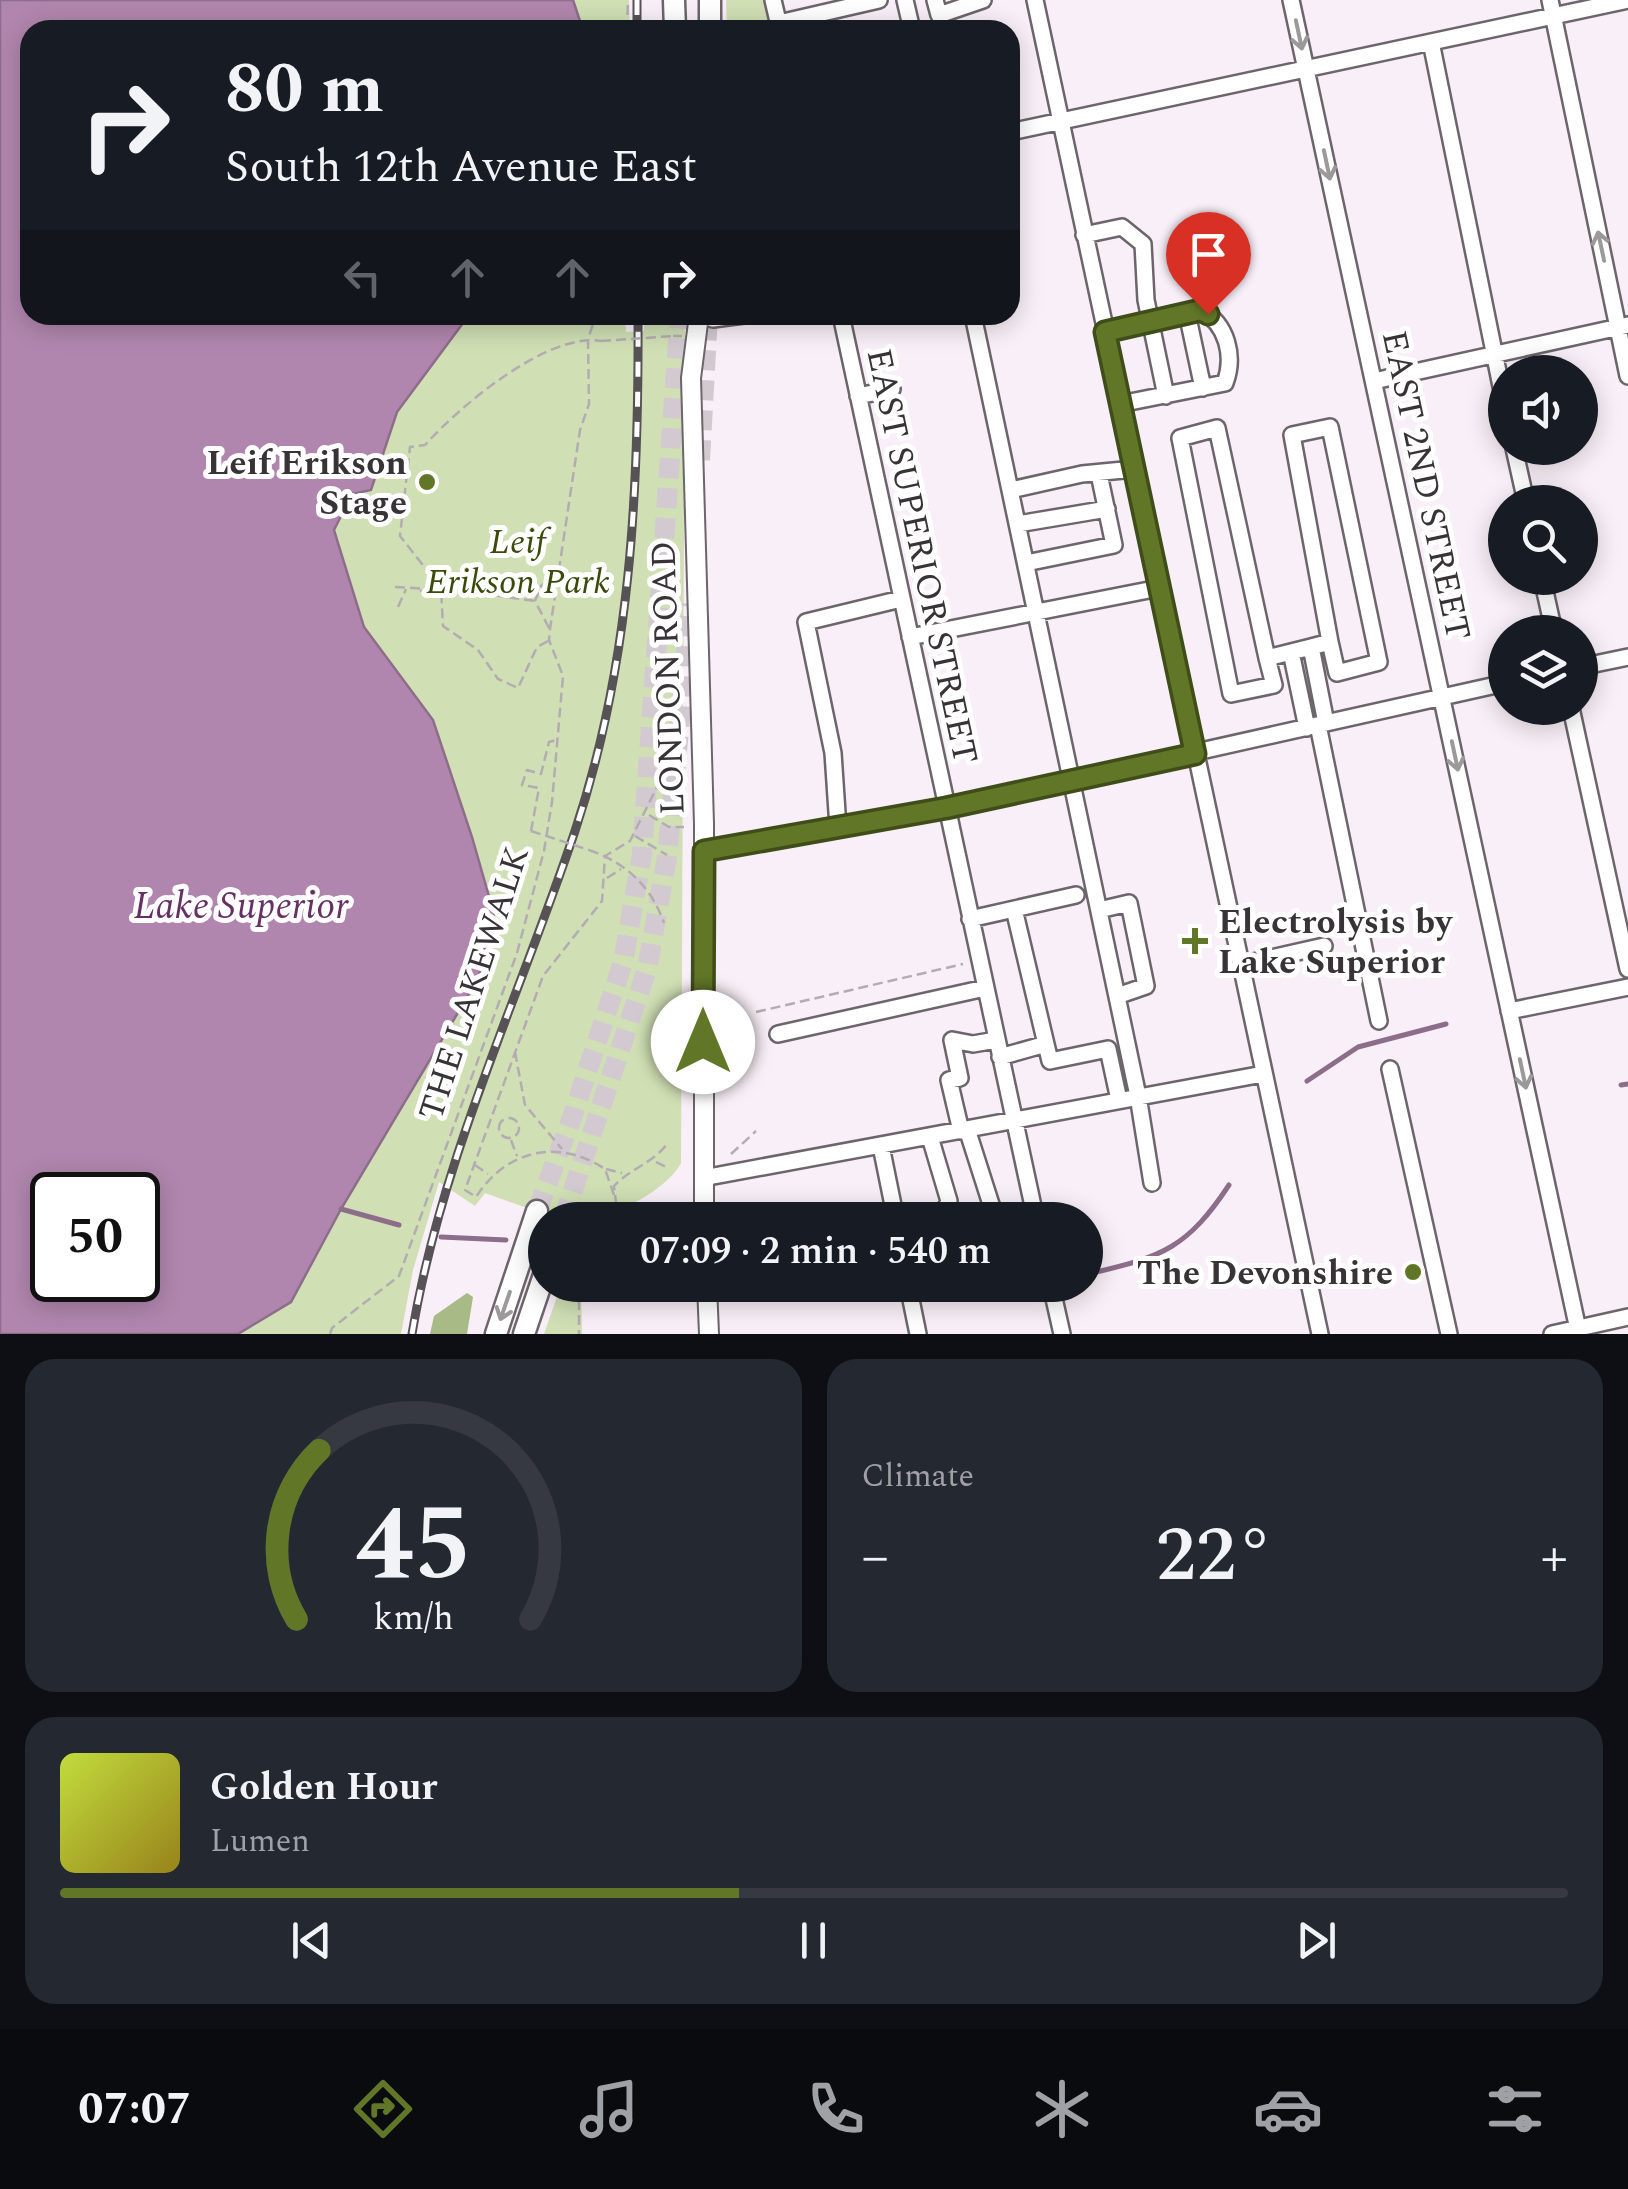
<!DOCTYPE html>
<meta charset="utf-8">
<style>
:root{--surface:#171b24;--page:#242831;--text:#f1f3f6;--muted:#9ea1a6;--line:#363941;--accent:#617627}
body{margin:0;font-family:Spectral,serif;background:var(--page);color:var(--text);height:100vh;display:flex;flex-direction:column;font-size:38px;white-space:nowrap}
*{box-sizing:border-box;margin:0}
p{font-size:32px;color:var(--muted)}
.icon{flex:none;width:55px;height:55px;fill:none;stroke:currentColor;stroke-width:2;stroke-linecap:round;stroke-linejoin:round}
.map{position:relative;height:1334px;overflow:hidden}
.details{display:flex;flex-direction:column;gap:25px;padding:25px;background:#0d0f14;flex:1}
.details>*{flex:none}
.guide{position:absolute;left:20px;top:20px;width:1000px;height:305px;border-radius:30px;box-shadow:0 5px 25px #0003;background:#171b24;color:var(--text);overflow:hidden}
.fabs{position:absolute;left:1488px;top:355px;display:grid;gap:20px}
.fabs a{display:grid;place-items:center;width:110px;height:110px;border-radius:50%;background:var(--surface);box-shadow:0 5px 25px #0003;font-size:50px}
.speed{position:absolute;left:30px;top:1172px;display:flex;gap:20px;font-size:50px;font-weight:700;text-align:center}
.speed>*{display:grid;place-content:center;width:130px;height:130px;border-radius:50%;background:var(--surface);box-shadow:0 5px 25px #0003;line-height:1}
.speed .limit{border:5px solid #111;border-radius:15px;background:#fff;color:#111}
.pin{position:absolute;display:grid;place-items:center;width:85px;height:85px;color:#fff;margin:-102px -42px;border-radius:50% 50% 50% 0;rotate:-45deg;box-shadow:0 0 10px #0007}
.pin .icon{rotate:45deg}
.me{position:absolute;width:110px;margin:-55px;rotate:0deg;stroke-linejoin:round;filter:drop-shadow(0 0 8px #0008)}
.turn{display:flex;align-items:center;gap:35px;height:210px;padding:0 40px;font-size:45px}
.turn .icon{width:130px;height:130px;stroke-width:2.5}
.turn b{display:block;font-size:70px;line-height:85px}
.lanes{display:flex;align-items:center;height:95px;padding:0 40px;background:#0003;justify-content:center;gap:50px;direction:ltr}
.lanes .off{opacity:.35}
.big{font-size:75px;font-weight:600;line-height:1.1}
.details .tile{flex:1;display:flex;flex-direction:column;justify-content:center;gap:15px;min-width:0;padding:0 35px;border-radius:30px;background:var(--page)}
.details .dial{align-items:center;gap:0}
.dial svg{height:260px;overflow:visible;fill:none;stroke:var(--line);stroke-width:7;stroke-linecap:round;text-anchor:middle}
.dial text{fill:var(--text);stroke:none}
.song{display:flex;align-items:center;gap:30px}
.cover{width:120px;height:120px;border-radius:15px;background:linear-gradient(135deg,hsl(70 70% 55%),hsl(50 70% 35%))}
.played{height:10px;border-radius:5px;background:linear-gradient(90deg,var(--accent) 45%,var(--line) 45%)}
.keys{display:flex;justify-content:space-around;direction:ltr}
.heat{display:flex;justify-content:space-between;align-items:center;font-size:55px;direction:ltr}
.details .tiles{flex:1;display:grid;gap:25px;grid-template-columns:1fr 1fr}
.tile:last-child{grid-column:span 2}
.trip{position:absolute;left:528px;top:1202px;width:575px;height:100px;border-radius:50px;background:var(--surface);box-shadow:0 5px 25px #0003;font-weight:600;line-height:100px;text-align:center}
.tabs{display:flex;height:160px;justify-content:space-around;align-items:center;background:#090b0e;color:var(--muted)}
.tabs .icon{width:70px;height:70px}
.tabs .current{color:var(--accent)}
.tabs b{font-size:45px;color:var(--text)}
.map>svg:first-child{display:block}
</style>
<div class="map">
<svg width="1628" height="1334" viewBox="0 0 1628 1334">
<rect width="100%" height="100%" fill="#f9eff8"/>
<!-- green -->
<path fill="#d0dfb4" d="M573,0H629L630,30H583Z
M726,0H765L771,30H727Z
M469,315H625L626,332L644,331L645,315H685L681,1163C671,1183 636,1205 615,1210L614,1220H561L485,1193L475,1206L439,1182L413,1270L401,1334H238L291,1301L494,914L433,720L364,627L334,530L353,494L371,489L397,412Z
M561,1285H581L582,1334H544Z"/>
<!-- forest -->
<path fill="#a8ba85" d="M467,1293L473,1297L467,1334H430L434,1316Z"/>
<!-- water -->
<path fill="#b186ae" stroke="#8c6d8a" stroke-width="2.5" fill-rule="evenodd" d="M0,0H573L583,30H30V315H469L397,412L371,490L352,494L334,530L364,627L433,720L472,837L494,914L478,979L341,1209L291,1302L238,1334H0ZM52,1195H138V1280H52Z"/>
<g fill="none" stroke-linecap="round" stroke-linejoin="round">
<!-- stream -->
<path stroke="#8c6d8a" stroke-width="5" d="M1307,1081L1358,1047L1446,1024
M1621,1085L1628,1084
M341,1209L399,1225
M441,1237L506,1240
M1092,1273C1163,1257 1188,1247 1229,1185"/>
<!-- highway-tunnel -->
<path stroke="#d2c9d1" stroke-width="20" stroke-dasharray="20 10" stroke-linecap="butt" d="M700,460L708,315
M537,1211L574,1112L623,962L642,854L680,315
M563,1220L647,969L667,857L691,604"/>
<!-- minor casing -->
<g stroke="#6d656c" stroke-width="20">
<path id="minor" d="M773,0L780,30
M905,0L912,30
M935,0L939,15L983,0
M1035,0L1320,1334
M1291,0L1579,1334
M1550,0L1628,376
M779,23L879,0
M1431,42L1505,406
M1010,132L1628,0
M1084,235L1122,227L1143,244L1146,300L1166,396
M1187,313L1203,388
M699,315L713,319L744,315
M841,315L1036,1220
M973,315L1138,1096L1152,1183
M1105,332L1201,310C1227,324 1235,356 1225,383L1120,404
M1374,381L1628,325
M858,396L892,389
M1514,448L1526,502
M1011,490L1082,474L1134,469
M1018,524L1107,509
M1026,563L1114,545L1099,474
M1542,578L1554,632
M910,637L1159,588
M1311,647L1330,642L1292,435L1330,427L1379,662L1337,673L1330,642
M1267,658L1274,685L1231,694L1180,438L1217,428L1267,658L1291,652
M1580,667L1628,657
M1571,708L1628,969
M1318,725L1379,1021
M1307,728L1291,652L1311,647L1326,723
M838,827L833,753L806,622L901,599
M704,851L946,808L1505,683
M1014,909L1050,1061L1108,1049L1119,1100
M1099,910L1129,903L1146,986L1117,996
M970,919L1076,895
M1240,965L1324,946
M1509,1011L1628,987
M778,1034L985,988
M1000,1057L1046,1044
M1390,1069L1449,1334
M967,1129L996,1220
M961,1131L949,1080L960,1078L952,1040L973,1044L996,1040
M930,1137L949,1201L940,1220
M881,1146L896,1220
M703,1178L1263,1074
M908,1285L918,1334
M1051,1285L1062,1334
M1552,1334L1628,1317"/>
</g>
<!-- major casing -->
<g stroke="#6d656c" stroke-width="22">
<path id="major" d="M699,315L691,378L704,824V1220
M707,1285L709,1334"/>
</g>
<!-- highway casing -->
<g stroke="#6d656c" stroke-width="25">
<path id="highway" d="M674,0L675,30
M710,0V30
M496,1334L537,1211
M524,1334L545,1272"/>
</g>
<!-- path -->
<path stroke="#b4acb3" stroke-width="2.5" stroke-dasharray="10 5" stroke-linecap="butt" d="M627,30L628,0
M673,336H682
M395,587L430,589
M420,591L441,588L535,601
M398,607L406,589
M549,628L535,601L541,586L556,574
M548,641L537,647L518,688L498,679L478,650L443,626L441,588L400,536L410,447L425,445C459,407 547,332 601,341
M649,815L669,827H684
M531,831L539,788L522,785L527,770L541,774L549,742L556,740
M635,836L667,855
M589,850C626,863 651,886 664,923
M607,878L621,869
M756,1012L963,964
M515,1052L525,1105L562,1149
M499 1128a10 10 0 1 1 20 0a10 10 0 1 1-20 0Z
M511,1140L517,1156
M731,1154L756,1131
M656,1162L668,1168
M475,1165L488,1174
M606,1169L622,1173
M614,1195L605,1169C558,1138 506,1150 476,1197L465,1190L543,976L602,901L605,856L630,841L673,755
M618,1220L614,1186C631,1168 652,1164 669,1142
M579,1285V1334
M330,1334L332,1328L399,1276L517,953L544,851L552,802L563,676L549,640L550,629L580,430L589,404L588,339L596,315"/>
<!-- minor -->
<use href="#minor" stroke="#fff" stroke-width="15"/>
<!-- major -->
<use href="#major" stroke="#fff" stroke-width="18"/>
<!-- highway -->
<use href="#highway" stroke="#fff" stroke-width="20"/>
<!-- rail casing -->
<g stroke="#575256" stroke-width="9">
<path id="rail" d="M637,0V30
M412,1334C441,1159 519,998 575,831C631,663 639,490 638,315"/>
</g>
<!-- rail -->
<use href="#rail" stroke="#fff" stroke-width="5" stroke-dasharray="15" stroke-linecap="butt"/>
<!-- path-bridge -->
<path stroke="#b4acb3" stroke-width="2.5" stroke-dasharray="10 5" stroke-linecap="butt" d="M601,341L673,336
M531,831L589,850"/>
</g>
<!-- one-way arrows -->
<defs><path id="oneway-shaft" d="M-6 0H5M1.5-3L5.5 0L1.5 3" fill="none" stroke-width="1.6" stroke-linecap="round" stroke-linejoin="round" transform="scale(2.5)"/></defs>
<g stroke="#9b999a">
<use href="#oneway-shaft" transform="translate(1299 35) rotate(78)"/>
<use href="#oneway-shaft" transform="translate(1327 165) rotate(78)"/>
<use href="#oneway-shaft" transform="translate(1601 246) rotate(-102)"/>
<use href="#oneway-shaft" transform="translate(1455 756) rotate(78)"/>
<use href="#oneway-shaft" transform="translate(1523 1074) rotate(78)"/>
<use href="#oneway-shaft" transform="translate(505 1306) rotate(109)"/>
</g>
<g fill="none" stroke-linecap="round" stroke-linejoin="round">
<!-- route casing -->
<g stroke="#3f4d19" stroke-width="25">
<path id="route" d="M703,1042L704,851L946,808L1195,754L1105,332L1201,310L1208,314"/>
</g>
<!-- route -->
<use href="#route" stroke="#617627" stroke-width="18"/>
</g>
<!-- markers -->
<g fill="#617627" stroke="#fff" stroke-width="4">
<circle cx="427" cy="482" r="10"/>
<path d="M1190 926h10v10h10v10h-10v10h-10v-10h-10v-10h10z"/>
<circle cx="1413" cy="1272" r="10"/>
</g>
<g text-anchor="middle" stroke-width="10" stroke-linejoin="round" paint-order="stroke">
<!-- poi labels -->
<g font-size="35" font-weight="bold" fill="#373336" stroke="#fff" text-anchor="end">
<text x="407" y="474">Leif Erikson<tspan x="407" dy="40">Stage</tspan></text>
<text x="1218" y="933" text-anchor="start">Electrolysis by<tspan x="1218" dy="40">Lake Superior</tspan></text>
<text x="1393" y="1284">The Devonshire</text>
</g>
<!-- street labels -->
<g font-size="35" fill="#373336" stroke="#fff">
<text transform="translate(1427 485) rotate(78)" y="12">EAST 2ND STREET</text>
<text transform="translate(923 556) rotate(78)" y="12">EAST SUPERIOR STREET</text>
<text transform="translate(667 678) rotate(-92)" y="12">LONDON ROAD</text>
<text transform="translate(473 983) rotate(-72)" y="12">THE LAKEWALK</text>
</g>
<!-- park labels -->
<g font-size="35" font-style="italic" fill="#3a490c" stroke="#fff">
<text x="518" y="553">Leif<tspan x="518" dy="40">Erikson Park</tspan></text>
</g>
<!-- water labels -->
<g font-size="38" font-style="italic" fill="#663063" stroke="#fff">
<text x="241" y="918">Lake Superior</text>
</g>
</g>
</svg>
<div class="fabs">
<a><svg class="icon" aria-label="sound" viewBox="0 0 24 24"><path d="M4 9h4l5-4v14l-5-4H4zM17 9q2 3 0 6"/></svg></a>
<a><svg class="icon" aria-label="search" viewBox="0 0 24 24"><circle cx="10" cy="10" r="6"/><path d="M15 15l6 6"/></svg></a>
<a><svg class="icon" aria-label="layers" viewBox="0 0 24 24"><path d="M12 4l9 5-9 5-9-5zM3 14l9 5 9-5"/></svg></a>
</div>
<div class="speed"><div class="limit">50</div></div>
<div class="pin" style="left:1208px;top:314px;background:#d93025"><svg class="icon" aria-label="arrive" viewBox="0 0 24 24"><path d="M6 21V4h12l-3 4 3 4H6"/></svg></div>
<svg class="me" style="left:703px;top:1042px" viewBox="-20 -20 40 40"><circle r="19" fill="#fff"/><path d="M0-13L10 11 0 6-10 11z" fill="#617627"/></svg>
<div class="trip">07:09 · 2 min · 540 m</div>
<div class="guide">
<div class="turn"><svg class="icon" aria-label="right" viewBox="0 0 24 24"><path d="M7 20v-9h11M14 6l5 5-5 5"/></svg><div><b>80 m</b>South 12th Avenue East</div></div>
<div class="lanes"><svg class="icon off" aria-label="left" viewBox="0 0 24 24"><path d="M17 20v-9H6M10 6l-5 5 5 5"/></svg><svg class="icon off" aria-label="ahead" viewBox="0 0 24 24"><path d="M12 20V5M6 11l6-6 6 6"/></svg><svg class="icon off" aria-label="ahead" viewBox="0 0 24 24"><path d="M12 20V5M6 11l6-6 6 6"/></svg><svg class="icon" aria-label="right" viewBox="0 0 24 24"><path d="M7 20v-9h11M14 6l5 5-5 5"/></svg></div>
</div>
</div>
<section class="details">
<div class="tiles">
<div class="tile dial"><svg viewBox="0 0 100 80">
<path d="M14 69A42 42 0 1 1 86 69"/>
<path d="M14 69A42 42 0 0 1 21 17" stroke="#617627"/>
<text x="50" y="56" font-size="32" font-weight="700">45</text>
<text x="50" y="72" font-size="11">km/h</text>
</svg></div>
<div class="tile"><p>Climate</p>
<div class="heat"><a>−</a><b class="big">22°</b><a>+</a></div>
</div>
<div class="tile">
<div class="song"><i class="cover"></i><div><b>Golden Hour</b><p>Lumen</p></div></div>
<div class="played"></div>
<div class="keys"><svg class="icon" aria-label="previous" viewBox="0 0 24 24"><path d="M18 5L8 12l10 7zM5 5v14"/></svg><svg class="icon" aria-label="pause" viewBox="0 0 24 24"><path d="M8 5v14M16 5v14"/></svg><svg class="icon" aria-label="next" viewBox="0 0 24 24"><path d="M6 5l10 7-10 7zM19 5v14"/></svg></div>
</div>
</div>
</section>
<nav class="tabs">
<b>07:07</b>
<svg class="icon current" aria-label="directions" viewBox="0 0 24 24"><path d="M12 3l9 9-9 9-9-9zM9 14v-3h6M13 9l2 2-2 2"/></svg>
<svg class="icon" aria-label="music" viewBox="0 0 24 24"><path d="M9 18V5l10-2v13"/><circle cx="6" cy="18" r="3"/><circle cx="16" cy="16" r="3"/></svg>
<svg class="icon" aria-label="phone" viewBox="0 0 24 24"><path d="M5 4h4l2 5-3 2q2 4 5 5l2-3 5 2v4C11 20 4 13 5 4z"/></svg>
<svg class="icon" aria-label="climate" viewBox="0 0 24 24"><path d="M12 3v18M4 7l16 10M4 17L20 7"/></svg>
<svg class="icon" aria-label="car" viewBox="0 0 24 24"><path d="M5 17H2v-5l4-1 3-4h7l3 4 3 1v5h-3M9 17h6M6 11h13"/><circle cx="7" cy="17" r="2"/><circle cx="17" cy="17" r="2"/></svg>
<svg class="icon" aria-label="filters" viewBox="0 0 24 24"><path d="M4 7h16M4 17h16"/><circle cx="9" cy="7" r="2"/><circle cx="15" cy="17" r="2"/></svg>
</nav>
